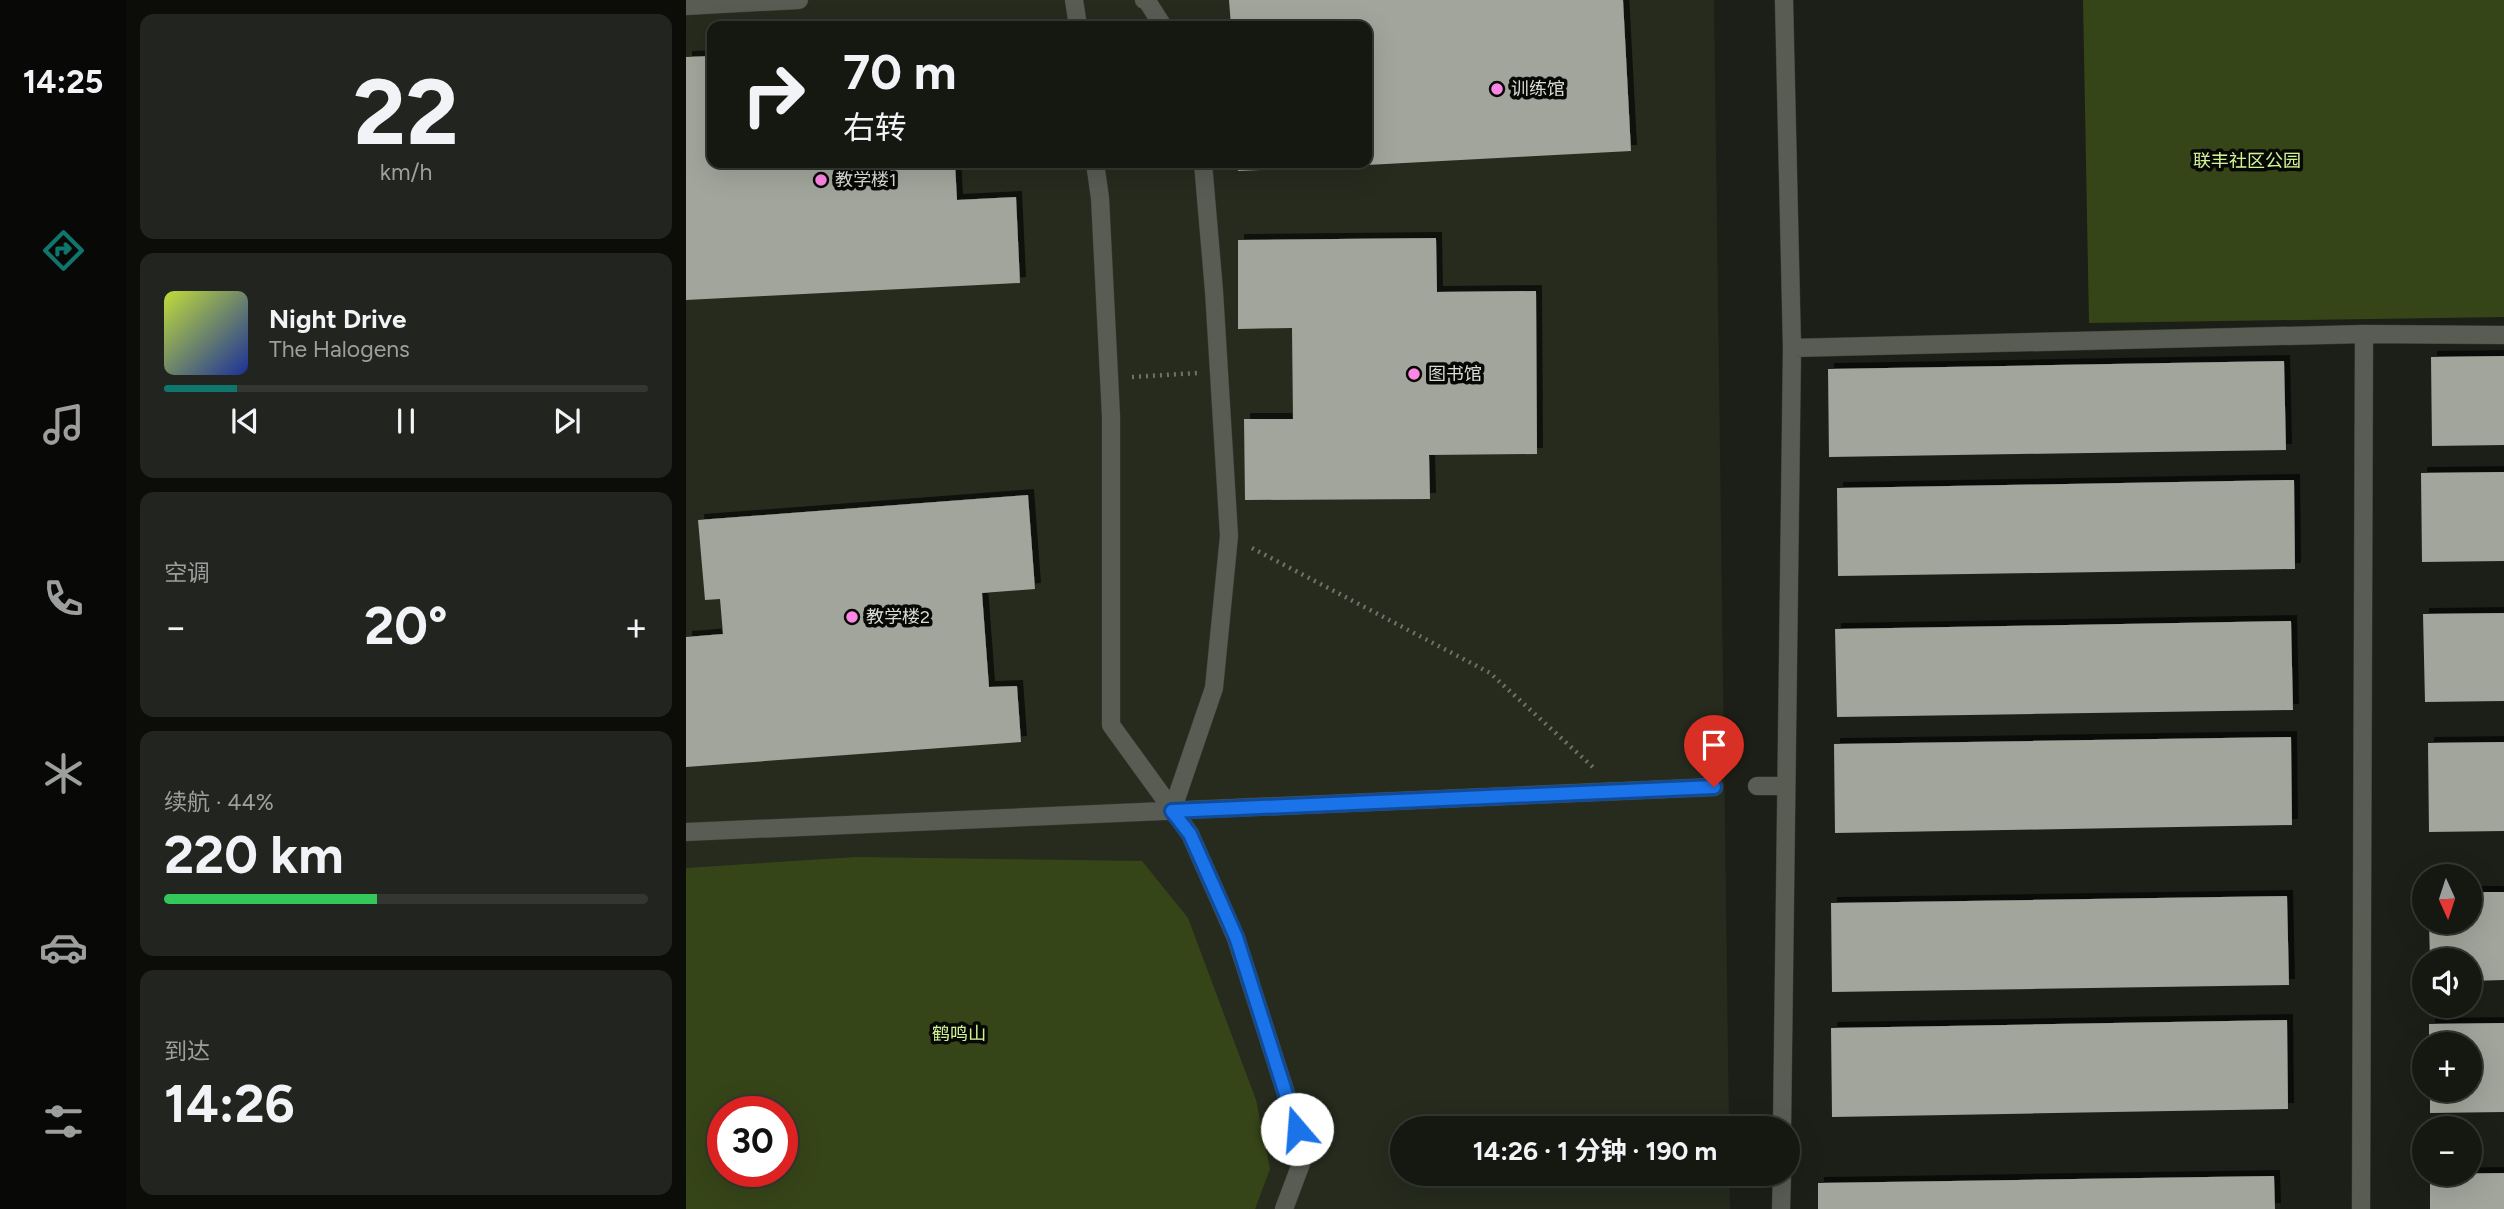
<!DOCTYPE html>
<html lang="zh">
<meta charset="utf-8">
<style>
:root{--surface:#151711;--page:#22241f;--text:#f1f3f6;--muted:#9d9f9f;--line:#343631;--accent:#0f766e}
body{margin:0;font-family:Figtree,"Noto Sans SC",sans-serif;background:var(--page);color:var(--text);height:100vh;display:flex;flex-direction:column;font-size:26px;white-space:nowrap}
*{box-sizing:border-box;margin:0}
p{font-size:23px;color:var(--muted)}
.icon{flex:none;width:38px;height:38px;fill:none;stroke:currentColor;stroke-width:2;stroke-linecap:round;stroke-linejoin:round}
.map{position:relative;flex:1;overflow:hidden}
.sheet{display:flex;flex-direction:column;gap:14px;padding:14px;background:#0c0d09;width:560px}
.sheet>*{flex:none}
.top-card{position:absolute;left:21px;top:21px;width:665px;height:147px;border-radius:14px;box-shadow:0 7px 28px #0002,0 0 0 2px var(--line);background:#151711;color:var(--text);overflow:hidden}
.needle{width:46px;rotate:177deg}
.fabs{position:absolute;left:1726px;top:864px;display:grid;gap:14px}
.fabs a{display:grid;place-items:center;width:70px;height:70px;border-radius:50%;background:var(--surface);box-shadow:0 7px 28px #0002,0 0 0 2px var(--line);font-size:35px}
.speed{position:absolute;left:21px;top:1096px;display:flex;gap:14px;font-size:35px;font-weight:700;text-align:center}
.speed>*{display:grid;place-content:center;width:91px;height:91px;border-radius:50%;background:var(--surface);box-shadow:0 7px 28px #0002,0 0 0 2px var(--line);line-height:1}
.speed .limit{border:10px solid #d22;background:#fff;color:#111}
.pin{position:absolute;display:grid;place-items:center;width:60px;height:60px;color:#fff;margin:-72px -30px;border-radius:50% 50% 50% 0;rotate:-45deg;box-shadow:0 0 7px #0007}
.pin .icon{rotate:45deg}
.me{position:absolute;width:77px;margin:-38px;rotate:342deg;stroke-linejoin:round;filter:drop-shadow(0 0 5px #0008)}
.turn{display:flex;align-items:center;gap:24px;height:147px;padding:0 21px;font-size:32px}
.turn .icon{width:91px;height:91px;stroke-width:2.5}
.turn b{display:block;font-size:49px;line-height:60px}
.big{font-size:52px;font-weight:700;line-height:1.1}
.sheet .card{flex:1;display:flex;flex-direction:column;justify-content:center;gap:10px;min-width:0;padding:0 24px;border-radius:14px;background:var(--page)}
.sheet .dial{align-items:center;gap:0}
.dial b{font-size:91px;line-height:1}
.song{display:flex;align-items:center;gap:21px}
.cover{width:84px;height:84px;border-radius:10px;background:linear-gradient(135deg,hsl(70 70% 55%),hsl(230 70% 35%))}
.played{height:7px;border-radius:4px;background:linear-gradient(90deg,var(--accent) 15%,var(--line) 15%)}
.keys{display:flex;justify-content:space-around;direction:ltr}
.heat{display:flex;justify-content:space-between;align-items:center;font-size:38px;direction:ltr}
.charge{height:10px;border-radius:5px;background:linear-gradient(90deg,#34c759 44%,var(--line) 0)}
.trip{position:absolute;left:704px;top:1116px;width:410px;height:70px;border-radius:35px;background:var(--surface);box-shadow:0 7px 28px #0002,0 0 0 2px var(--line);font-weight:700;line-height:70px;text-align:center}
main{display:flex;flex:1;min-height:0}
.dock{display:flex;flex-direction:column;width:126px;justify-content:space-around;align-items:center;background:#080907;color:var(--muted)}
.dock .icon{width:49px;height:49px}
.dock .on{color:var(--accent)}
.dock b{font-size:32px;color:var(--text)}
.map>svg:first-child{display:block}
</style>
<main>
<nav class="dock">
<b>14:25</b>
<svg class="icon on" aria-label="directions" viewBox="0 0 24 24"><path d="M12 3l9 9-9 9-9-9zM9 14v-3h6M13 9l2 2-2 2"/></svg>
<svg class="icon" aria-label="music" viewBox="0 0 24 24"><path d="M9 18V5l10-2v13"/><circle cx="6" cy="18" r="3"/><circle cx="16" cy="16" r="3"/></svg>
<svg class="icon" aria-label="phone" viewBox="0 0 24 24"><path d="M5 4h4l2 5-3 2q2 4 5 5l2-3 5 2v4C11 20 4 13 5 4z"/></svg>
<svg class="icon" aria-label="climate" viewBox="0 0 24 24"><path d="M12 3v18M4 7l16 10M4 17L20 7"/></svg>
<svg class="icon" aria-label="car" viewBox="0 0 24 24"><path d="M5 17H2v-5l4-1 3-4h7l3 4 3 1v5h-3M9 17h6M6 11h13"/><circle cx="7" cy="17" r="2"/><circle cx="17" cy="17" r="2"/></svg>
<svg class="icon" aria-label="filters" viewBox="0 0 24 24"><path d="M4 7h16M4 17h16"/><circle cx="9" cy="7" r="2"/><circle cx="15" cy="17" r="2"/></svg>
</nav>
<section class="sheet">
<div class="card dial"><b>22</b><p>km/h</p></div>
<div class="card">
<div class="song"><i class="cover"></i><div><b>Night Drive</b><p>The Halogens</p></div></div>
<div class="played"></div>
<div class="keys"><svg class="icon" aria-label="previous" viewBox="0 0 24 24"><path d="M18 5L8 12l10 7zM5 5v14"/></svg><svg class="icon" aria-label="pause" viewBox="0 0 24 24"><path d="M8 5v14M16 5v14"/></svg><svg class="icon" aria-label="next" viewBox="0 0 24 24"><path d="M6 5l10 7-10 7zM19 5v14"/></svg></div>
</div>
<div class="card"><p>空调</p>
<div class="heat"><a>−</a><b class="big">20°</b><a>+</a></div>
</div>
<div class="card"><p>续航 · 44%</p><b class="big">220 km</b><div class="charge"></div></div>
<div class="card"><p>到达</p><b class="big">14:26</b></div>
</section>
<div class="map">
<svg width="1818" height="1209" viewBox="0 0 1818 1209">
<defs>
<filter id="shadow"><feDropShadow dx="6" dy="-6" stdDeviation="0" flood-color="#0009"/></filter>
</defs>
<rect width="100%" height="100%" fill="#1c1f17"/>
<!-- built -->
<path fill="#262b1e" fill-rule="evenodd" d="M0,0H1028L1043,1129H716V1174H1043L1044,1209H0ZM26,26H681V163H26ZM37,1111H96V1171H37Z"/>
<!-- green -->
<path fill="#364518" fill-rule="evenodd" d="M1397,0H1818V317L1403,323Z
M170,857L456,861L502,918L570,1100L584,1169L569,1209H0V868ZM37,1111H96V1171H37Z"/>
<!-- building -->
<path fill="#a1a59b" filter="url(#shadow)" d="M543,0H937L945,151L681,165V26H545Z
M26,56V163H269L271,200L330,197L334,283L0,300V57Z
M552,163H678V165L552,171Z
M750,238L751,292L850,291L851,454L743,455L744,499L559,500L558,419H607L606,328L552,329V240Z
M1818,356V445L1746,446L1745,357Z
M1598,361L1600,450L1143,457L1142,369Z
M1818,472V561L1736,562L1735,473Z
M1608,480L1609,569L1152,576L1151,488Z
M342,495L349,589L296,593L303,687L331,686L335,742L0,767V637L37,634L34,599L19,600L12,520Z
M1818,613V701L1739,702L1737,614Z
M1605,621L1607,710L1151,717L1149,629Z
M1605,737L1606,825L1149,833L1148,744Z
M1818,742V831L1743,832L1742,743Z
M1783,892H1818V980L1783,981V961H1744L1743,922H1783Z
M1601,896L1603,985L1146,992L1145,903Z
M1601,1020L1602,1109L1146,1117L1145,1028Z
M1818,1023V1112L1744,1113V1090H1783V1045H1743V1024Z
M1818,1173V1209H1744V1174Z
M1588,1176L1589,1209H1132V1183Z"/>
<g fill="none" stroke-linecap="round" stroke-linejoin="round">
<!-- minor casing -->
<g stroke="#393c36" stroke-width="19">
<path id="minor" d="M388,0L392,26
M458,0L461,1L477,26
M0,6L113,0
M409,163L414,198L425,416V725L504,834L550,938L619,1153L598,1209
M1106,348L1678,334L1818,335
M1071,786H1099
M486,811L528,688L543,536L528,291L517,163
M0,832L1028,787
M1096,1129L1106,348L1098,0
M1095,1209L1096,1174
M1675,1209L1678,334"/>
</g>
<!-- path -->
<path stroke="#6f726b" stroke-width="4.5" stroke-dasharray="2 5" stroke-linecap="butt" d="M446,377L511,373
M566,548L804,673L909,769"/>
<!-- minor -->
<use href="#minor" stroke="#585c53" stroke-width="18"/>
</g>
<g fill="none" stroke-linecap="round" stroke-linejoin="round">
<!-- route casing -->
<g stroke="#114b97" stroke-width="18">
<path id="route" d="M611,1129L550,937L504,834L486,811L1028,787"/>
</g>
<!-- route -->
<use href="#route" stroke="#1a73e8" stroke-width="12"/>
</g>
<!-- markers -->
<g fill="#fc86e4" stroke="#070805" stroke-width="2.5">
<circle cx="811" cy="89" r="7"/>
<circle cx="135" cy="180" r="7"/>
<circle cx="728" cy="374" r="7"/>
<circle cx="166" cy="617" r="7"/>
</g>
<g text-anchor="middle" stroke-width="7" stroke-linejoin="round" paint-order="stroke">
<!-- poi labels -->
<g font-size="18" fill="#d9dcd6" stroke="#070805" text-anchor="start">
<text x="825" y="95">训练馆</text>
<text x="149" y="186">教学楼1</text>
<text x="742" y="380">图书馆</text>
<text x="180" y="623">教学楼2</text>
</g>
<!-- park labels -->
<g font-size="18" fill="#d0f492" stroke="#070805">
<text x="1561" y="167">联丰社区公园</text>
<text x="273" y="1040">鹤鸣山</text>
</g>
</g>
</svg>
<div class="fabs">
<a><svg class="needle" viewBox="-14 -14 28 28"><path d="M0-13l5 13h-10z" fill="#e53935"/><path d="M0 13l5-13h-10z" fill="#9d9f9f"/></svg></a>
<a><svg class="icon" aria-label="sound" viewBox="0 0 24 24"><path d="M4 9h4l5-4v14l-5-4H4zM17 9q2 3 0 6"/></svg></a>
<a>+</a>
<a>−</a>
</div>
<div class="speed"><div class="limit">30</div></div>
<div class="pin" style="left:1028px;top:787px;background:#d93025"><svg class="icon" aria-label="arrive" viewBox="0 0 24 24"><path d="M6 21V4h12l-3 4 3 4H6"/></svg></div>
<svg class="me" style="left:611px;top:1129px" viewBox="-20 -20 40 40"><circle r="19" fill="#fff"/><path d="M0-13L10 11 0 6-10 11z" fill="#1a73e8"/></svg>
<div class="trip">14:26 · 1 分钟 · 190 m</div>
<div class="top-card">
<div class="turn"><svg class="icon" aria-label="right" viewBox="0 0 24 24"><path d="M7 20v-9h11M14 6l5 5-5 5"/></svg><div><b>70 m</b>右转</div></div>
</div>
</div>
</main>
